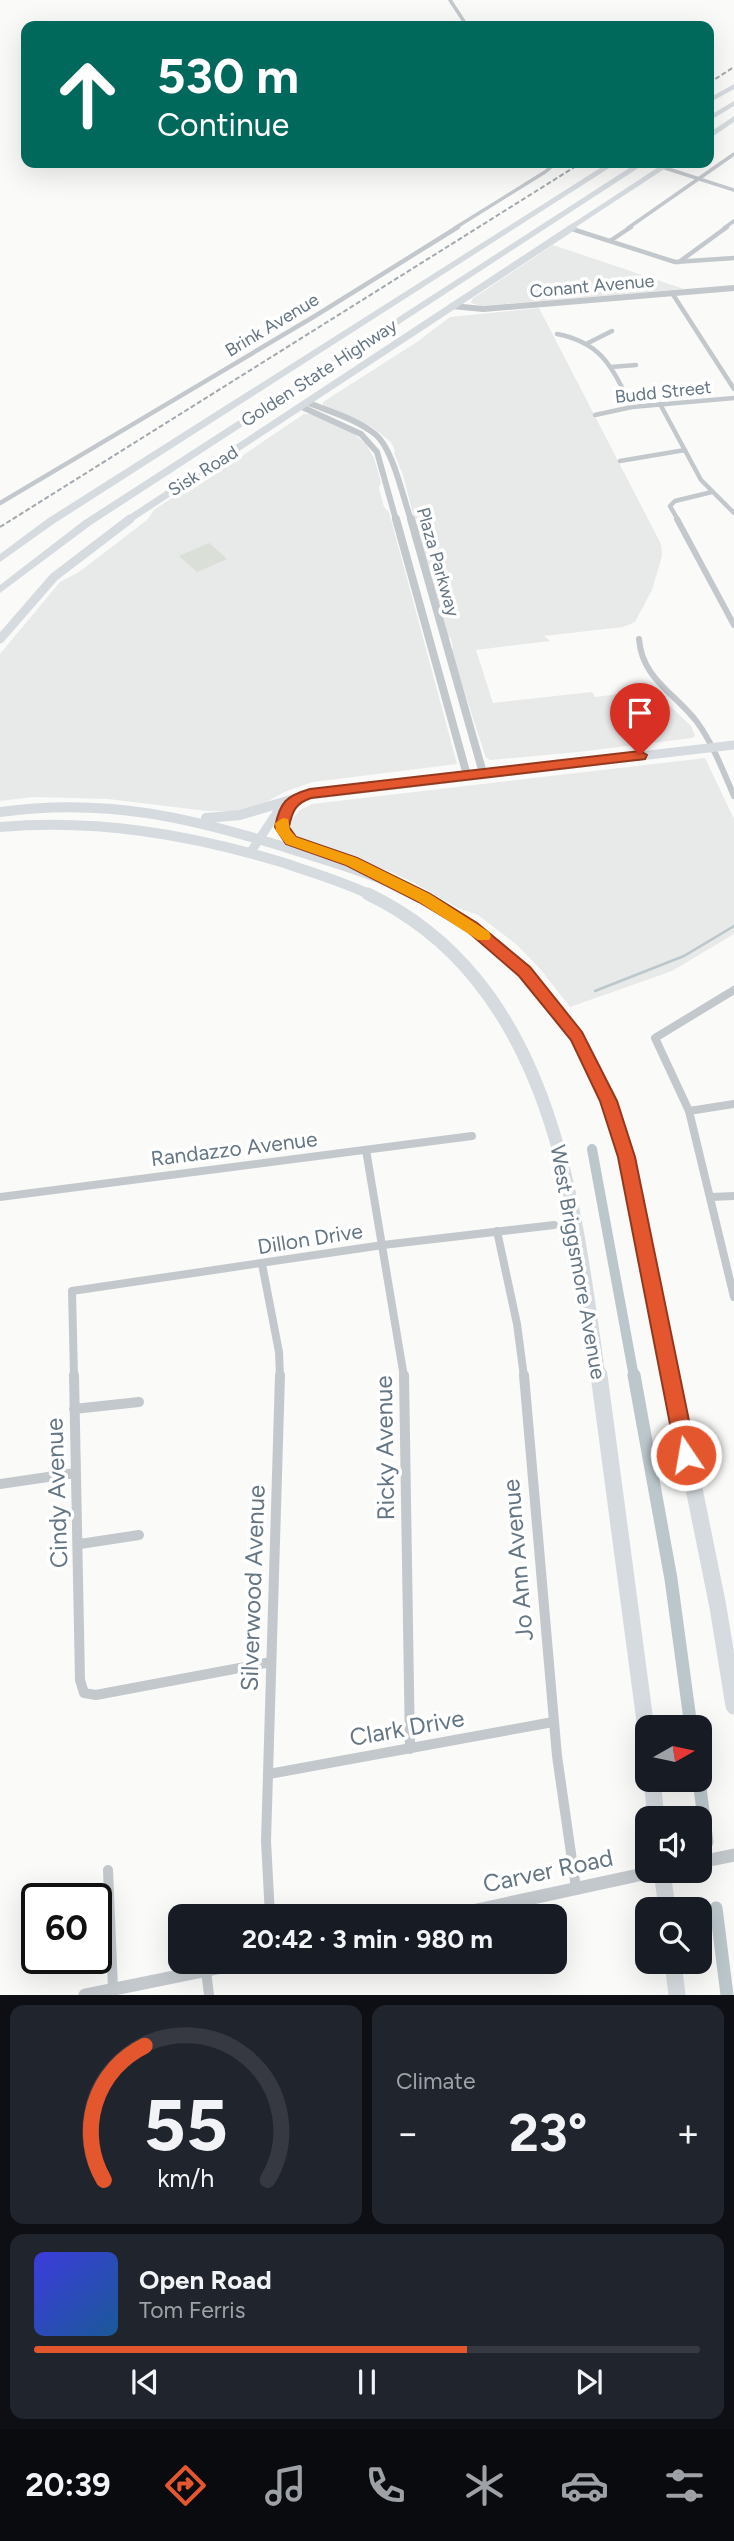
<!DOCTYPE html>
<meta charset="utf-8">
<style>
:root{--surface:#171b24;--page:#20242c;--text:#f1f3f6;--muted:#9ea1a6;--line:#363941;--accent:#e4572e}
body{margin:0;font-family:Figtree,sans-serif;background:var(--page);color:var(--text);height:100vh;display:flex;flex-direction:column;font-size:26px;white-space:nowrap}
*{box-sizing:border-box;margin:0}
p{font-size:23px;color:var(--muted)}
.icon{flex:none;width:38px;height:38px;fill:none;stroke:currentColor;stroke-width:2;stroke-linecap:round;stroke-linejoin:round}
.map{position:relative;height:1995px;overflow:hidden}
.sheet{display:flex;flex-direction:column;gap:10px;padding:10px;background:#0d0f14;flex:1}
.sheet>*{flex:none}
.hud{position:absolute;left:21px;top:21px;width:693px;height:147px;border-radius:14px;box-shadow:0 7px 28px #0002;background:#00695c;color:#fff;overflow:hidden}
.needle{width:46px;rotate:81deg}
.controls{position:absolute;left:635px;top:1715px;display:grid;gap:14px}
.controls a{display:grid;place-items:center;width:77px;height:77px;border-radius:14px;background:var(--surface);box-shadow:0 7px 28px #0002;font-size:35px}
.speed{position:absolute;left:21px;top:1883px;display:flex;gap:14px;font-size:35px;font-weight:700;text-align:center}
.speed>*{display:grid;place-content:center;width:91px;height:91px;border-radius:50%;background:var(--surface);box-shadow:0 7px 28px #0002;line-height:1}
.speed .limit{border:4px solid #111;border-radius:10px;background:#fff;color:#111}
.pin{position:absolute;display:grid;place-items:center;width:60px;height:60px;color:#fff;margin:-72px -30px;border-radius:50% 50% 50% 0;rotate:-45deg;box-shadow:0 0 7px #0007}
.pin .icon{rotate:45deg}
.me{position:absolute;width:77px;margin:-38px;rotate:348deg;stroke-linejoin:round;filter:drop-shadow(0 0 5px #0008)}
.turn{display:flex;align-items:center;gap:24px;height:147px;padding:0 21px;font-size:32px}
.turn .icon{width:91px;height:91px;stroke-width:2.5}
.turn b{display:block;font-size:49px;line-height:60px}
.big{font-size:52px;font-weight:700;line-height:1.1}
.sheet .card{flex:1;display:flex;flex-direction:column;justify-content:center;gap:10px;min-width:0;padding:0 24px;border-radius:14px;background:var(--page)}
.sheet .dial{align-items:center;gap:0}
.dial svg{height:182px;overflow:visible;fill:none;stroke:var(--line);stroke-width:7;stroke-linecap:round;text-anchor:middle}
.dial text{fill:var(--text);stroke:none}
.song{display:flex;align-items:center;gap:21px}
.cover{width:84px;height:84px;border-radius:10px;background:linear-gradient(135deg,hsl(240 70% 55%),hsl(210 70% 35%))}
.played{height:7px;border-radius:4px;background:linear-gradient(90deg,var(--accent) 65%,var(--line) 65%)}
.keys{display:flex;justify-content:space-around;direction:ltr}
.heat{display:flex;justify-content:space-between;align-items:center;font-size:38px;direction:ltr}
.sheet .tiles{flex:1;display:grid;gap:10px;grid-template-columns:1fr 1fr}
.card:last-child{grid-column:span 2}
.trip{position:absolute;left:168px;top:1904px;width:399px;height:70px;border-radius:14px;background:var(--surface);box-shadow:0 7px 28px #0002;font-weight:700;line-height:70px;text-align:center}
.dock{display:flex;height:112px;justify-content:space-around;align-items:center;background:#090b0e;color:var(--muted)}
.dock .icon{width:49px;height:49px}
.dock .active{color:var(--accent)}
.dock b{font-size:32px;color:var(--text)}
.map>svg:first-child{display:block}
</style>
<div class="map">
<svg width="734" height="1995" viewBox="0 0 734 1995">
<rect width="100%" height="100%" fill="#fafaf8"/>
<!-- built -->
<path fill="#e8e9e9" d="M553,245L684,289L481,306L471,303L472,299Z
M539,308L661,544L662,556L652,590L635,622L623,627L544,636L550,641L476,650L493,703L592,692L595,697L619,694L625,709L668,704L691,726L695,736L692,738L578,752L491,760L486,758L451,651L453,648L451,638L448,637L431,580L433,578L431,570L427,568L403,475L394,453L395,451L391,442L372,427L323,405V402L417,342L450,317Z
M304,414H310L352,432L366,444L374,458L381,482L379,488L384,507L389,512L457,764L313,782L284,792L265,803L238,811H207L108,799L34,797L0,801V654L60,582L79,572L147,520L154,510L178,494L187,493Z
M705,758L734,819V934L672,971L570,1007L541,970L517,945L478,915L458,908L415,883L386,870L305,845L291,831L292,819L300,810L312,804Z"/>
<!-- green -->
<path fill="#dadfd7" d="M209,543L227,559L197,572L179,556Z"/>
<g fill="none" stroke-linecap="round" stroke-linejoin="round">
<!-- stream -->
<path stroke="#bbc7cb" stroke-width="2.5" d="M595,991L684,956L734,926"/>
<!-- canal-far1 -->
<path stroke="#bbc7cb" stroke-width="10" d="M592,1149L634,1377"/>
<!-- canal -->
<path stroke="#bbc7cb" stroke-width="13" d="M634,1375L671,1579L691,1727
M699,1780L707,1842
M716,1908L727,1995"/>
<!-- minor-far4 -->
<path stroke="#c3c8cc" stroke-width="3.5" d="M450,0L467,26
M662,167L734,190
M455,228L545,172L550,168V163
M628,228L734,154
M724,228L734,221"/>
<!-- minor-far3 -->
<path stroke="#c3c8cc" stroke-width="4.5" d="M569,228L675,262L734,258
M610,241L631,227
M679,262L727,227
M672,293L734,389
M557,334C603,343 612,368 632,407
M588,343L612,331
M611,367L636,365
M660,404L701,480L734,513
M595,415L632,407L734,398
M620,461L685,450
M0,503L315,316L458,227
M678,520L670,506L675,501L712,492"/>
<!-- minor-far2 -->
<path stroke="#c3c8cc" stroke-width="6" d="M677,519L734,625
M639,639C642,679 675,693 697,722C713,744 723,771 734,796"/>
<!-- minor-far1 -->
<path stroke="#c3c8cc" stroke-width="8" d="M734,990L655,1038L689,1111L734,1297
M689,1111L734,1104
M366,1150L404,1377
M0,1197L472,1136
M711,1197L734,1196
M497,1231L517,1324L524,1377
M262,1264L279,1352L280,1377
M74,1377L72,1291L383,1245L554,1225"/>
<!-- minor -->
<path stroke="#c3c8cc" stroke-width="10" d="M74,1375L80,1680L84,1693L96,1695L271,1662
M404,1375L410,1749
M524,1375L557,1756L576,1888
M74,1409L139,1402
M0,1484L75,1473
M80,1544L139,1535
M269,1774L553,1722
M108,1870L113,1989
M270,1916L266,1841L280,1375
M206,1971L209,1995"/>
<!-- tertiary-far2 -->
<path stroke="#c3c8cc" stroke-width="6" d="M452,306L483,309L734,288
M309,403C331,412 356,419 375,434C393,448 403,498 411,520
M302,407L361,434L377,452L396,520"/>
<!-- tertiary-far1 -->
<path stroke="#c3c8cc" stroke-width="8" d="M396,519L467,775
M411,519L483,773"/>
<!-- tertiary -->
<path stroke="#c3c8cc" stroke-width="13" d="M700,1862L734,1855
M449,1916L657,1871
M85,1995L247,1962"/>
<!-- secondary-far2 -->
<path stroke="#d6dbdf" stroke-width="5" d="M709,136L734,119
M570,228L669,163"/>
<!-- secondary-far1 -->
<path stroke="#d6dbdf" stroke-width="7" d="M128,520L573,227"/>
<!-- secondary -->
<path stroke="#d6dbdf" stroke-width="9" d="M0,639L54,577L130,519
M250,853L278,811L301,796L734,745"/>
<!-- primary-far2 -->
<path stroke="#d6dbdf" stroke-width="10" d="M294,799C282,818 278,834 301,845
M0,812C106,797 193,818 294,850C336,863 379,876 419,895
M206,818L240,815L294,799
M0,827C97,819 188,834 281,862C311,872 342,881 371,895"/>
<!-- primary-far1 -->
<path stroke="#d6dbdf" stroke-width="13" d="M368,894C551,982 575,1198 599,1377
M415,894C507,939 582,1021 615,1118C643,1200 654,1292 672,1377"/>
<!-- primary -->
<path stroke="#d6dbdf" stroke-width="17" d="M599,1375L648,1744
M671,1375L718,1607L734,1706
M652,1780L656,1818
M662,1871L667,1909
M673,1962L677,1995"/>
<!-- motorway -->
<path fill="#d6dbdf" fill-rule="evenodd" d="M734,84V89L709,103V98Z
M734,101V106L709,121V116Z
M608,163H617L55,523L0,562V554L47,519Z
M637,163H646L91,525L0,593V585L83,521Z"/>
<!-- rail -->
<path stroke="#a2aab0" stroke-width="2" stroke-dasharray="5 2.5" stroke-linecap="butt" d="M709,83L734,67
M0,527L581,163"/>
</g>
<!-- route -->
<path fill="#e4572e" stroke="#94391e" stroke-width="2" d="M640,751L647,755L645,759L311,798C296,803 292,811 289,827L296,837L357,858L430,894L477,923L530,967L582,1032L617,1101L635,1157L696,1455L693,1462L686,1465L679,1462L676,1455L618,1157L600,1101L571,1040L519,976L467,931L419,902L346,865L286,844L275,827C280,802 286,796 310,789Z"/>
<!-- slow -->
<path fill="#f59e0b" d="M283,818L288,819L290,830L296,837L357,858L430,894L489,932L491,936L489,940H478L419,902L346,865L286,844L276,831L275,823Z"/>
<g text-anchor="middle" stroke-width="7" stroke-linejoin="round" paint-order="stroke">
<!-- far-street labels -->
<g font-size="18" fill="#657683" stroke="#fff">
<text transform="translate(592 286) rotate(-5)" y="6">Conant Avenue</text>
<text transform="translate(272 325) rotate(-31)" y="6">Brink Avenue</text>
<text transform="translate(319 373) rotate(-33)" y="6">Golden State Highway</text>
<text transform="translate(663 392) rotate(-6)" y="6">Budd Street</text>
<text transform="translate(203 471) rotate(-32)" y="6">Sisk Road</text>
<text transform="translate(438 562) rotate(74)" y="6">Plaza Parkway</text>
</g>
<!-- street labels -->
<g font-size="21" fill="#657683" stroke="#fff">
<text transform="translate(234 1149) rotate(-7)" y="7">Randazzo Avenue</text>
<text transform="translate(310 1239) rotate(-9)" y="7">Dillon Drive</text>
<text transform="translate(578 1262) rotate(80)" y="7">West Briggsmore Avenue</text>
</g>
<!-- near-street labels -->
<g font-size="24" fill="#657683" stroke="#fff">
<text transform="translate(385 1448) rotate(-91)" y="8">Ricky Avenue</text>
<text transform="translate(57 1493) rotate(-92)" y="8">Cindy Avenue</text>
<text transform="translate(518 1560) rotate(-95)" y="8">Jo Ann Avenue</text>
<text transform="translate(253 1588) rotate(-88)" y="8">Silverwood Avenue</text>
<text transform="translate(407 1728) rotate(-10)" y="8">Clark Drive</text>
<text transform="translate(548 1871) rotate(-12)" y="8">Carver Road</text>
</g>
</g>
</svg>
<div class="controls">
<a><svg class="needle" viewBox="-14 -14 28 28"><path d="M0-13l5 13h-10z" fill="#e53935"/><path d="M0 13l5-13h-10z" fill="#9ea1a6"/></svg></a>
<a><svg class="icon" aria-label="sound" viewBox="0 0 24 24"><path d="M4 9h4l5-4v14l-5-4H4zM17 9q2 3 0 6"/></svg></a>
<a><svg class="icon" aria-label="search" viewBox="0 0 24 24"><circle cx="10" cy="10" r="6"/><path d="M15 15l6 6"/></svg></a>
</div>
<div class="speed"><div class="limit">60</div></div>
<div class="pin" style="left:640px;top:755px;background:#d93025"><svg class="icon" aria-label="arrive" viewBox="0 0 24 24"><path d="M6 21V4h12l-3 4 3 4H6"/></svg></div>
<svg class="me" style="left:686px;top:1455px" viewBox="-20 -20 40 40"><circle r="17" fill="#e4572e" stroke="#fff" stroke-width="3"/><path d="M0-11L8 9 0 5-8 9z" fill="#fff"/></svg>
<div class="trip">20:42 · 3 min · 980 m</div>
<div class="hud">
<div class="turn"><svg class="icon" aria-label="ahead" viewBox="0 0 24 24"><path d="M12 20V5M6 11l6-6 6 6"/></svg><div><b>530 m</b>Continue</div></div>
</div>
</div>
<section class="sheet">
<div class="tiles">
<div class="card dial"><svg viewBox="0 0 100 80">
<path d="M14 69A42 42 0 1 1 86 69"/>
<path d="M14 69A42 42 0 0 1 32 10" stroke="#e4572e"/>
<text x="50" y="56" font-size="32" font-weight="700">55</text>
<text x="50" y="72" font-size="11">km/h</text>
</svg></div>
<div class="card"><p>Climate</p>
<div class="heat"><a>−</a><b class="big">23°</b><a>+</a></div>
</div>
<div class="card">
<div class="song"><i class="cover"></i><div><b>Open Road</b><p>Tom Ferris</p></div></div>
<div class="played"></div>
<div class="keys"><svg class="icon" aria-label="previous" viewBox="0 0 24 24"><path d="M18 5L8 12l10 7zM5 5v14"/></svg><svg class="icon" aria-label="pause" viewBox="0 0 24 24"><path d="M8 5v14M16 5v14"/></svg><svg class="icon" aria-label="next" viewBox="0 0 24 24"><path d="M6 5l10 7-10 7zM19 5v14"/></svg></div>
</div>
</div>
</section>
<nav class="dock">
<b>20:39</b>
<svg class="icon active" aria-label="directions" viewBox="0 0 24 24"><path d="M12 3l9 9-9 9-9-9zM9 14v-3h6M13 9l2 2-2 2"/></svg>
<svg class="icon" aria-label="music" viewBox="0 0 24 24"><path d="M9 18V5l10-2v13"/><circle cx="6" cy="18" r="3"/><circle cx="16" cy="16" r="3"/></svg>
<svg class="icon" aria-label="phone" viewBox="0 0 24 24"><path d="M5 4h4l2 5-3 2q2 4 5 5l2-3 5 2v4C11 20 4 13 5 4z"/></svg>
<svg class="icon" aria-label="climate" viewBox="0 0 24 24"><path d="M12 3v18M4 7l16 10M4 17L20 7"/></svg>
<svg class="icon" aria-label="car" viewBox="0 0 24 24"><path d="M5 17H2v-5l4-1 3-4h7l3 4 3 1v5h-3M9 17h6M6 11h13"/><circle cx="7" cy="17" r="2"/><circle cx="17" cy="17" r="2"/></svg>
<svg class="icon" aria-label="filters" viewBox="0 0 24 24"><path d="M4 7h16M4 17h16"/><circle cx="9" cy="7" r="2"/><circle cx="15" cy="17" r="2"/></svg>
</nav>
